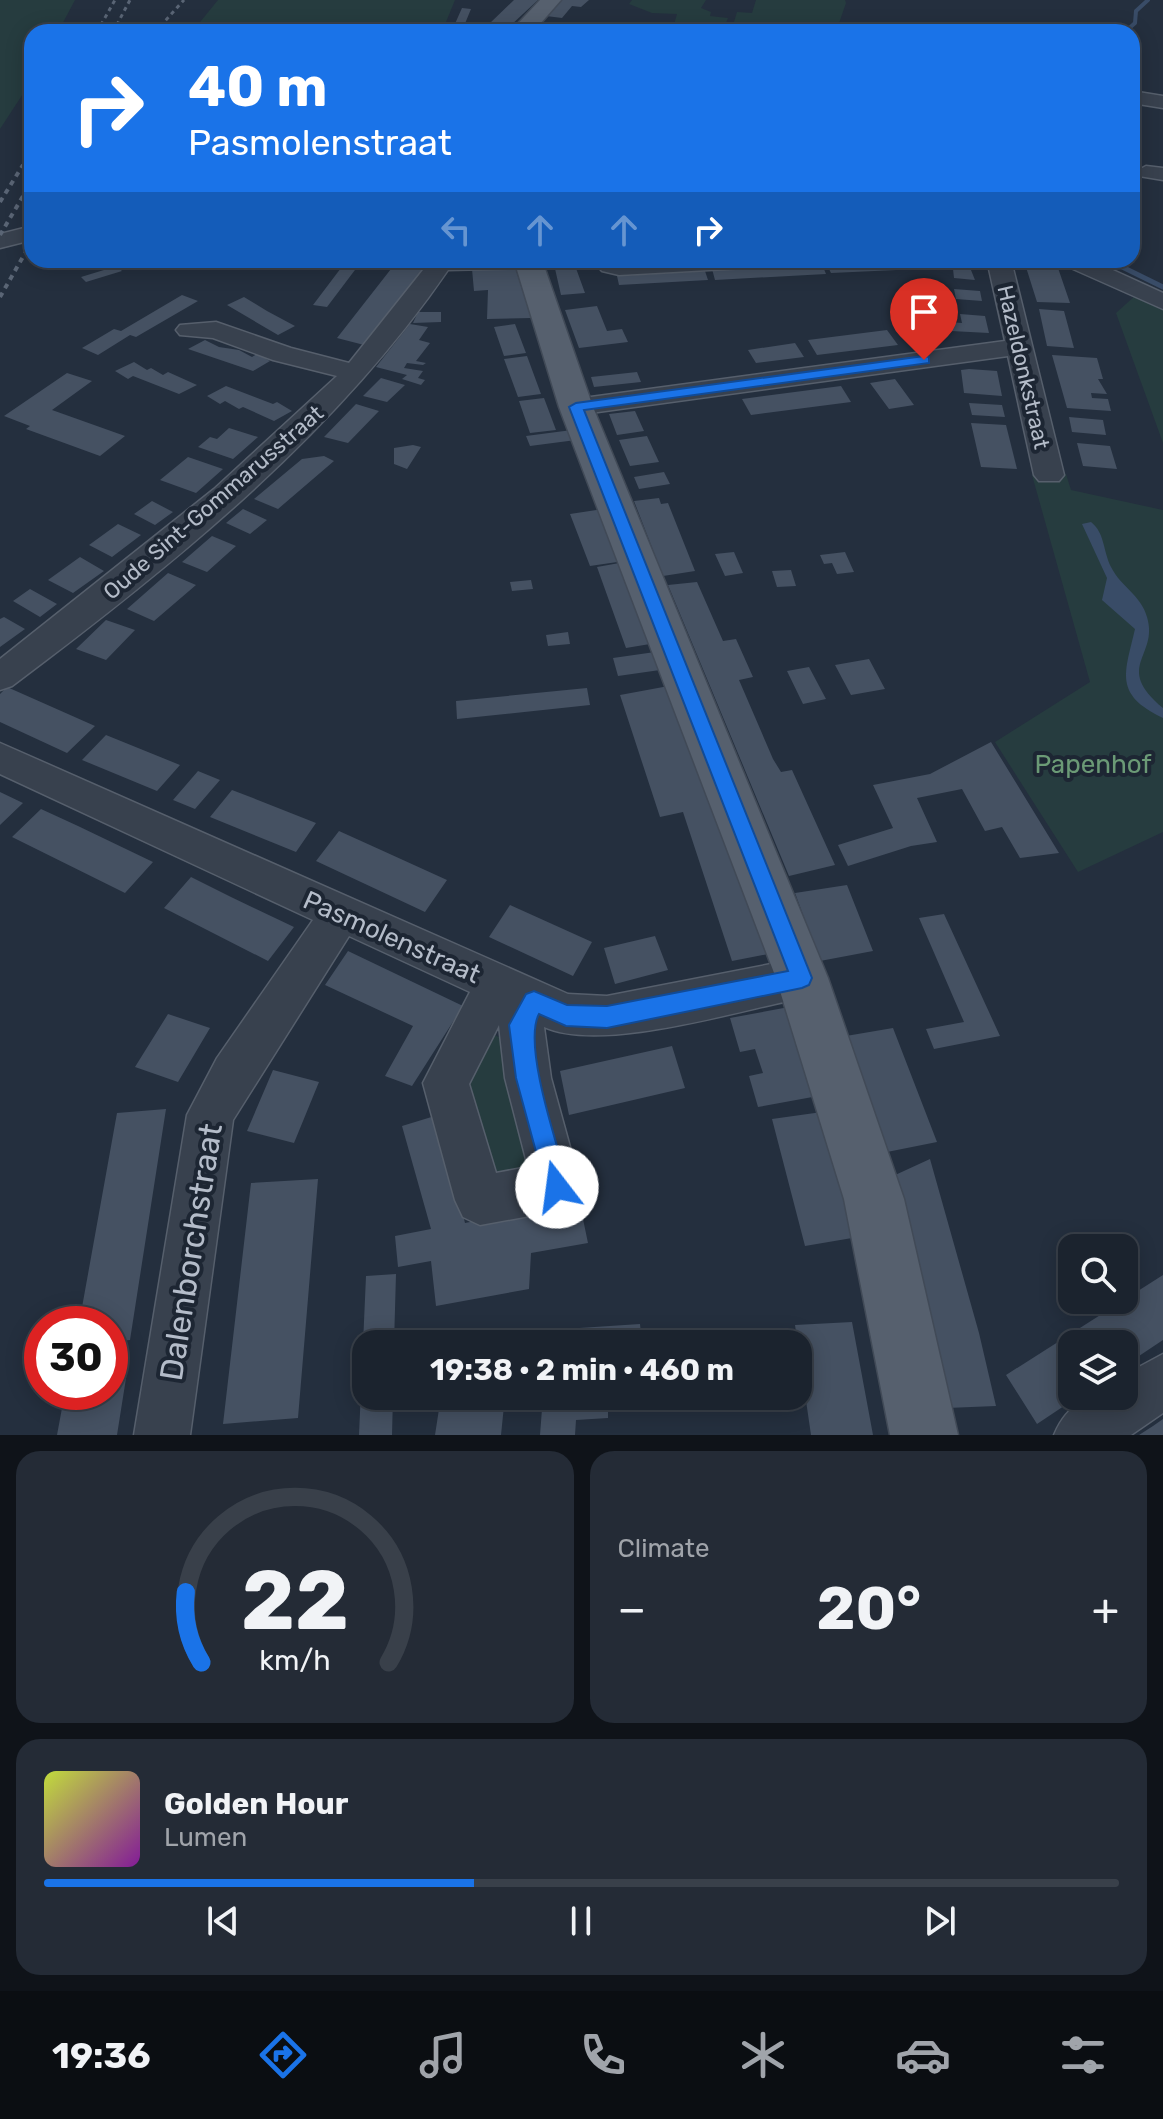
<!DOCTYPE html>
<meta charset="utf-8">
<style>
:root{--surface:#1b232e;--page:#242b36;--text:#f1f3f6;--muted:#a0a4aa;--line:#39404a;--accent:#1a73e8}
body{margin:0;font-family:Rubik,sans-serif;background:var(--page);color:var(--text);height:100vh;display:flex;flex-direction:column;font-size:30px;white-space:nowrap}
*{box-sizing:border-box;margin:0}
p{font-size:26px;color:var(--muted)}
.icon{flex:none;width:44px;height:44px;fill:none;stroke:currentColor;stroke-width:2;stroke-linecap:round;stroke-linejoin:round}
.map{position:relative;height:1435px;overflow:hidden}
.drawer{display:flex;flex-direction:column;gap:16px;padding:16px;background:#0f1319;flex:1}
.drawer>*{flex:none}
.guide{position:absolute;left:24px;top:24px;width:1116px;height:244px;border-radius:24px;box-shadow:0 4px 20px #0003,0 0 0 2px var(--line);background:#1a73e8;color:#fff;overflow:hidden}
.controls{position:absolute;left:1058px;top:1234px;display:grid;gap:16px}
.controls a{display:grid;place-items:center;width:80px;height:80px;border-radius:16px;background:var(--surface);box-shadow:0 4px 20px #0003,0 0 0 2px var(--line);font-size:40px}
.speed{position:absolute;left:24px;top:1306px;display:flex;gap:16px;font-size:40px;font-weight:700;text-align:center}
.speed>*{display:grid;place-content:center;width:104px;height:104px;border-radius:50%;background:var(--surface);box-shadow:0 4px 20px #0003,0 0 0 2px var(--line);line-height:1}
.speed .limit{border:12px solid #d22;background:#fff;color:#111}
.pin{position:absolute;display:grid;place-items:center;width:68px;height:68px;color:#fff;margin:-82px -34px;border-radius:50% 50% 50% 0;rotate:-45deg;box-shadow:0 0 8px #0007}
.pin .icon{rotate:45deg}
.me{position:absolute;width:88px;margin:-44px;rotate:345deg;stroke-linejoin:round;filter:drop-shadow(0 0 6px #0008)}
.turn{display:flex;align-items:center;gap:28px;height:168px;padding:0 32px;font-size:36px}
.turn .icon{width:104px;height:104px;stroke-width:2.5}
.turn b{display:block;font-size:56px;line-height:68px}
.lanes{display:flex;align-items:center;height:76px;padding:0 32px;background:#0003;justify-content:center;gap:40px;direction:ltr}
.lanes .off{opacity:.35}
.big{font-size:60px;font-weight:700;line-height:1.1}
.drawer .widget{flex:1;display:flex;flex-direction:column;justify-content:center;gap:12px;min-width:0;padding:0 28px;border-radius:24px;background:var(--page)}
.drawer .dial{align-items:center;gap:0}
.dial svg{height:208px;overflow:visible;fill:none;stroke:var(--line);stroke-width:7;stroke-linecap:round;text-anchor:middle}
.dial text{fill:var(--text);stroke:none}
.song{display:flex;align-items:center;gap:24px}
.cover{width:96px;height:96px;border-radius:12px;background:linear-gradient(135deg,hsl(70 70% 55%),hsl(290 70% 35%))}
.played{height:8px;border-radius:4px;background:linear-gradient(90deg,var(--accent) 40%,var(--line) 40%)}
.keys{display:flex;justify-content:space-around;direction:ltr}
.heat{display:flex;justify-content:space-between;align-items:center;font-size:44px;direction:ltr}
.drawer .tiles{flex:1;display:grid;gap:16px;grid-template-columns:1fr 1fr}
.widget:last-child{grid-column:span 2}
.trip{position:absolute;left:352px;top:1330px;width:460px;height:80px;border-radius:24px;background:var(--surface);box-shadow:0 4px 20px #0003,0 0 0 2px var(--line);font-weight:700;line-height:80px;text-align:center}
.menu{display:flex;height:128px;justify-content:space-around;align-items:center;background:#0b0e12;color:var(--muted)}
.menu .icon{width:56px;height:56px}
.menu .on{color:var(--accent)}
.menu b{font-size:36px;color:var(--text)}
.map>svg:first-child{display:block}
</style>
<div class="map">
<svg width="1163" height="1435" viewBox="0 0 1163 1435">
<rect width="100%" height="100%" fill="#242f3e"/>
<!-- green -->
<path fill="#263c3f" d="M0,0H75L58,32H32V80L0,129Z
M218,0H455L444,27L376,28L374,32H192Z
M632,0H706L701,8L711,12L710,16L728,18L722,32H672L677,14L652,13L629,4Z
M756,0H845L846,3L836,32H731L737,12L752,13Z
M1136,295L1163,307V443L1116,313Z
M1066,474L1071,490L1163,510V832L1078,872L995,742L1090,682L1032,475Z
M494,1035L509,1041L536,1178L493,1182L465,1081Z"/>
<!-- water -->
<path fill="#394c67" d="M1091,522C1105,533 1103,551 1111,567C1121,587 1141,595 1147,617C1159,657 1113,666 1163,708V718C1113,694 1125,673 1135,629L1102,600L1107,578L1082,524Z"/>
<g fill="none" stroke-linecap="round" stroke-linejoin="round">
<!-- stream-far1 -->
<path stroke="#394c67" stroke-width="4" d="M1125,32L1135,23L1136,11L1148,0"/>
<!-- stream -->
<path stroke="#394c67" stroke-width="5" d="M1108,260L1163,287"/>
</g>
<!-- building -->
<path fill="#455162" d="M514,0H538L510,26L489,24Z
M561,0H589L581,7L572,6L562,18L546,16Z
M462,8L471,9L464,26H454Z
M347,260L361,262L327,307L313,305Z
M398,260H430L368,346L337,338Z
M553,260H573L585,293L561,295Z
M914,260L919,269L831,273L826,263Z
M952,260H967L975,280L954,278Z
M822,264L826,274L715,280L712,269Z
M1025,264L1057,265L1070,303L1037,302Z
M117,266L122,271L86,282L81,277Z
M515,267L531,318L487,319L488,290L474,291L472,269Z
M705,271L708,280L619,285L617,276Z
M954,289L980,291L982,301L956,299Z
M182,295L198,301L136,337L130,335L98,355L82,348L114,329L121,331Z
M244,297L267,311L295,326L278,335L227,305Z
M597,306L607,331L622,329L628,342L579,348L565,310Z
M1039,309L1064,311L1074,348L1047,346Z
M418,312H441V322L413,323Z
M960,314L985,316L989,333L951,331L949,322L962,323Z
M410,324L428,327L419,340L430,343L416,361L426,363L423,365L407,363L404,368L423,371L418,378L425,380L421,385L402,379L407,375L376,367Z
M515,324L526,353L504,356L494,327Z
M887,330L898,345L817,355L808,340Z
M205,340L219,347L239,350L252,357L257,354L270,361L253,371L188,349Z
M795,343L804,357L756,363L748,350Z
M1052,355L1097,358L1103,379H1098L1107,394L1091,393L1092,398L1108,399L1111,411L1067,408Z
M527,356L541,394L518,397L504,359Z
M134,362L147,370L151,368L163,375L168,372L197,385L179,394L133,376L128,379L115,371Z
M969,369L997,371L1002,396L964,393L961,370Z
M637,372L641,382L594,387L591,377Z
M67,373L92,381L52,410L125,436L100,456L26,429L30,426L4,416Z
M381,378L405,385L387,402L363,396Z
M895,379L914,405L889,409L870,383Z
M226,386L273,404L277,402L292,411L274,421L243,407L239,409L225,401L220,404L207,396Z
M841,386L851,402L751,415L742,399Z
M544,398L556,430L530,433L519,401Z
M969,403L1002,405L1005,417L972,415Z
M356,404L379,411L348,443L324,437Z
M635,411L644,431L617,435L609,414Z
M1069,417L1103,420L1106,435L1072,432Z
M971,423L1006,425L1017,469L981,467Z
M229,428L258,437L233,459L198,447L210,437L217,439Z
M572,430L576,440L530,446L526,436Z
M647,436L659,462L630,466L619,440Z
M1077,443L1110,446L1117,469L1083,466Z
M413,445L421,447L407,469L394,464V448Z
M324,456L334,461L278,509L254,499L302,459Z
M188,457L223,469L196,493L160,480Z
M664,472L670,484L639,489L634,477Z
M659,498L661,504L668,503L695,571L663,576L634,501Z
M152,501L173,512L155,525L134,514Z
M243,509L267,520L250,534L226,523Z
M603,509L624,561L590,566L570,514Z
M118,524L141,535L112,557L89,545Z
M212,536L236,546L207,572L182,562Z
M734,552L743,573L725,576L715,554Z
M845,552L854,572L837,574L832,563L824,564L820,555Z
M80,557L104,571L73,593L48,580Z
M625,562L656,643L626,648L597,567Z
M791,570L796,586L777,587L772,571Z
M168,573L196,585L154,621L127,609Z
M531,580L533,589L512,591L510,582Z
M697,582L723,641L736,639L753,677L739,680L773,759L781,772L792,770L835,865L789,876L668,585Z
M30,589L57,604L40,617L13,601Z
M4,617L25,629L0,647V619Z
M106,620L135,630L106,660L76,649Z
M568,632L570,644L548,646L546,635Z
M662,651L667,669L618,676L613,658Z
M869,659L885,689L851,695L835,665Z
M809,667L826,699L803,704L787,671Z
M674,685L773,953L732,961L683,812L660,817L620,695Z
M7,687L95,726L67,753L0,722V694Z
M587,688L590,705L457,719L456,701Z
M106,735L180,765L157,791L82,760Z
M991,742L1059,853L1020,858L1002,827L985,831L962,789L917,798L937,842L911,846L848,866L838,845L893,828L873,785L930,774Z
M198,771L220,780L195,809L173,800Z
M232,790L253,798L316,823L296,852L210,817Z
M0,792L23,803L0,825Z
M41,809L78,826L153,862L125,893L12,837Z
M339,831L381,850L447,880L425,912L316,861Z
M191,877L231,897L294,927L268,961L164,908Z
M847,885L873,951L820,961L795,893Z
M510,905L592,942L573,976L489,937Z
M944,914L1000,1036L934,1049L926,1029L964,1022L919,918Z
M655,936L668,970L615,984L604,948Z
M348,951L463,1006L412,1086L385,1076L413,1026L325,985Z
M789,1007L818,1096L758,1107L749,1076L763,1073L755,1049L740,1052L730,1018Z
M168,1014L210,1028L178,1082L135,1067Z
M893,1028L937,1142L887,1152L846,1036Z
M672,1046L685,1088L569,1115L560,1071Z
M273,1070L319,1082L294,1143L247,1131Z
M166,1109L130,1340L110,1342V1324H79L117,1113Z
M822,1112L858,1237L805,1246L772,1119Z
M438,1115L465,1223L579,1200L588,1243L531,1253L529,1289L436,1306L431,1261L398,1267L395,1236L431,1229L402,1126Z
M930,1159L979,1333L996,1406L947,1408L893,1176Z
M318,1179L298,1418L223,1424L251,1183Z
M396,1274L394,1344H366V1396H393L392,1435H359L366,1276Z
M1163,1275V1340L1124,1366V1344H1072V1396H1079L1037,1424L1006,1375Z
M852,1322L873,1435H811L795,1325Z
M640,1324L642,1344H548L549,1330Z
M127,1372L117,1435H57L65,1392H110V1374Z
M441,1396H505L501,1435H435Z
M543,1396H608V1418L576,1420L575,1435H540Z
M1163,1419V1435H1139L1153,1426Z"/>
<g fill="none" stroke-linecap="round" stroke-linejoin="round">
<!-- minor casing -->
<g stroke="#565f6c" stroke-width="3">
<path id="minor" d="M1132,91L1163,96V108L1132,103Z
M1146,166L1163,168V180L1139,176L1135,172Z
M32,226V240L0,248V234Z
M431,260L540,261L528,268L448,270C335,435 172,566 12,686L0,690V659L214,489L337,376L273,360L213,338L180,335L176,330L180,325L216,322L291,348L349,363Z
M592,260H775L763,267L619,275L602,271Z
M987,260H1011L1064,475L1059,481H1039L1034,475L1008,356L576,415L566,413L562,407L566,401L576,399L1005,341Z
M1060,260H1091L1163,293V309L1064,265Z
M0,743L568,994L607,996L802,958L817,964L824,978L817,992L802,998C737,1011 601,1053 544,1027L551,1078L581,1187L574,1204L557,1211L480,1225L463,1217L455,1200L423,1083L470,992L349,936L233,1120L190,1435H134L187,1115L217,1058L313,920L0,774ZM499,1025L505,1078L528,1167L496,1173L469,1084Z
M1163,1354V1413L1131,1435H1054C1069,1400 1089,1396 1124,1396V1375Z"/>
</g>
<!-- major casing -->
<g stroke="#414a57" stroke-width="3">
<path id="major" d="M540,0H561L533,32H510Z
M514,260H542L593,407L828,978L904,1199L958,1435H890L844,1199L776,978L559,407Z"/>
</g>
<!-- minor -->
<use href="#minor" fill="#38414e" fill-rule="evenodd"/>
<!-- major -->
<use href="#major" fill="#56606e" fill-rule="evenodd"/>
<!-- rail-far1 -->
<path stroke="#5a6575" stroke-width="3" stroke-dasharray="4 4" stroke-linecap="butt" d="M97,32L115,0
M113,32L130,0
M155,32L184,0
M22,167L32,150"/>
<!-- rail -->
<path stroke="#5a6575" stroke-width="4" stroke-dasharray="5 5" stroke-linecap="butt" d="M0,202L23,165
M0,235L32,181
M0,297L32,241"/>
</g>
<!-- route -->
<path fill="#1a73e8" stroke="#114b97" stroke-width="2" d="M924,356L929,357V363L584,410L812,978L809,985L802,988L607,1028L566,1026L539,1014C522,1045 559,1150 569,1187L566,1196L557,1200L548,1196L516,1078L509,1025L526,994L534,991L567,1005L607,1006L788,971L569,407L576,403Z"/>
<g text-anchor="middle" stroke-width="8" stroke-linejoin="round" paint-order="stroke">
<!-- far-street labels -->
<g font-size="22" fill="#b4bcc9" stroke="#1d2633">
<text transform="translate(1024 367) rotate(77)" y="8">Hazeldonkstraat</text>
<text transform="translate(213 502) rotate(-41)" y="8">Oude Sint-Gommarusstraat</text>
</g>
<!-- park labels -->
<g font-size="26" fill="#6b9a76" stroke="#1d2633">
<text x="1093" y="773">Papenhof</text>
</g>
<!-- street labels -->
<g font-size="26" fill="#b4bcc9" stroke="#1d2633">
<text transform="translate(392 937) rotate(24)" y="9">Pasmolenstraat</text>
</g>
<!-- near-street labels -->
<g font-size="32" fill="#b4bcc9" stroke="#1d2633">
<text transform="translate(191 1252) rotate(-81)" y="11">Dalenborchstraat</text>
</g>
</g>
</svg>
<div class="controls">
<a><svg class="icon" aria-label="search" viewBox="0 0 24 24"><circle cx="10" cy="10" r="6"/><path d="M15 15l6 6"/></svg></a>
<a><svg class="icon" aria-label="layers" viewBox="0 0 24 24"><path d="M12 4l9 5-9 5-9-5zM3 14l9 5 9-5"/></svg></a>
</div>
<div class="speed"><div class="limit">30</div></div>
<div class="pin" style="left:924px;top:360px;background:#d93025"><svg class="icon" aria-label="arrive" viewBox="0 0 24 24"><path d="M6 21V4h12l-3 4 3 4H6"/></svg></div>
<svg class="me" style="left:557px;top:1187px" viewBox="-20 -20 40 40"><circle r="19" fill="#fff"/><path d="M0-13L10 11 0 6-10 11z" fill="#1a73e8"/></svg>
<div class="trip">19:38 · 2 min · 460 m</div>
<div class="guide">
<div class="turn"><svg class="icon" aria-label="right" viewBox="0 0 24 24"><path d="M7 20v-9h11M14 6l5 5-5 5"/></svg><div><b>40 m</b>Pasmolenstraat</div></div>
<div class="lanes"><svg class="icon off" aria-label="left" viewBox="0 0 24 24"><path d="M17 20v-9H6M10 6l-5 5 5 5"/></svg><svg class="icon off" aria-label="ahead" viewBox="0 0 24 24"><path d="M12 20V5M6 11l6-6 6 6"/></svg><svg class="icon off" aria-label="ahead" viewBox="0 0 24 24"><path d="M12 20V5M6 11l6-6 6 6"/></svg><svg class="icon" aria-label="right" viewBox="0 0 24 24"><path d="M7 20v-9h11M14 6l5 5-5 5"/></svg></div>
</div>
</div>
<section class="drawer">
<div class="tiles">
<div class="widget dial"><svg viewBox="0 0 100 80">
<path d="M14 69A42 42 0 1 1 86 69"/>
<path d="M14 69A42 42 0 0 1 8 42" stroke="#1a73e8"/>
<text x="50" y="56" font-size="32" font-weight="700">22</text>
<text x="50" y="72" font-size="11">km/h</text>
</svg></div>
<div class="widget"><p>Climate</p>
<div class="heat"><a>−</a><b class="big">20°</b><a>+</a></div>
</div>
<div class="widget">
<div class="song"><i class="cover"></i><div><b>Golden Hour</b><p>Lumen</p></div></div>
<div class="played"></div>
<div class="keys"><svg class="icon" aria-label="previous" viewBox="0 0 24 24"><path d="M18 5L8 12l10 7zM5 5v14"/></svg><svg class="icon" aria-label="pause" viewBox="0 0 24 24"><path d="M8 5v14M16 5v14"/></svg><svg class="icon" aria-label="next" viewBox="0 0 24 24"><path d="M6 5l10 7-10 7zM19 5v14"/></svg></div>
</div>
</div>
</section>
<nav class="menu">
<b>19:36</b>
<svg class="icon on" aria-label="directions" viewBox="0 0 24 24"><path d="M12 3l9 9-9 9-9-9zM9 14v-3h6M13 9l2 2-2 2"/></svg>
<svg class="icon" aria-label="music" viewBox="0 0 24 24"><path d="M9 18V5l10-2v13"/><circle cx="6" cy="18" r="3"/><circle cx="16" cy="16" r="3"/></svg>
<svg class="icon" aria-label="phone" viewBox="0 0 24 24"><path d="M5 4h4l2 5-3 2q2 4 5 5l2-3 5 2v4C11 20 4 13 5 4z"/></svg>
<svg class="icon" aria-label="climate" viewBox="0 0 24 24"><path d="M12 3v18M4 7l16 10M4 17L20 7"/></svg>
<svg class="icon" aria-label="car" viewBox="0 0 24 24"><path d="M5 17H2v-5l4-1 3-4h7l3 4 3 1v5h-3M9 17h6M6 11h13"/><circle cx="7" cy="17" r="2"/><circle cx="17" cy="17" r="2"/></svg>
<svg class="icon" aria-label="filters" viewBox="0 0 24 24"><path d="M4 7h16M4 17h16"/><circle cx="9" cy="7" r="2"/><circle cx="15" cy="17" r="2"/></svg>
</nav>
